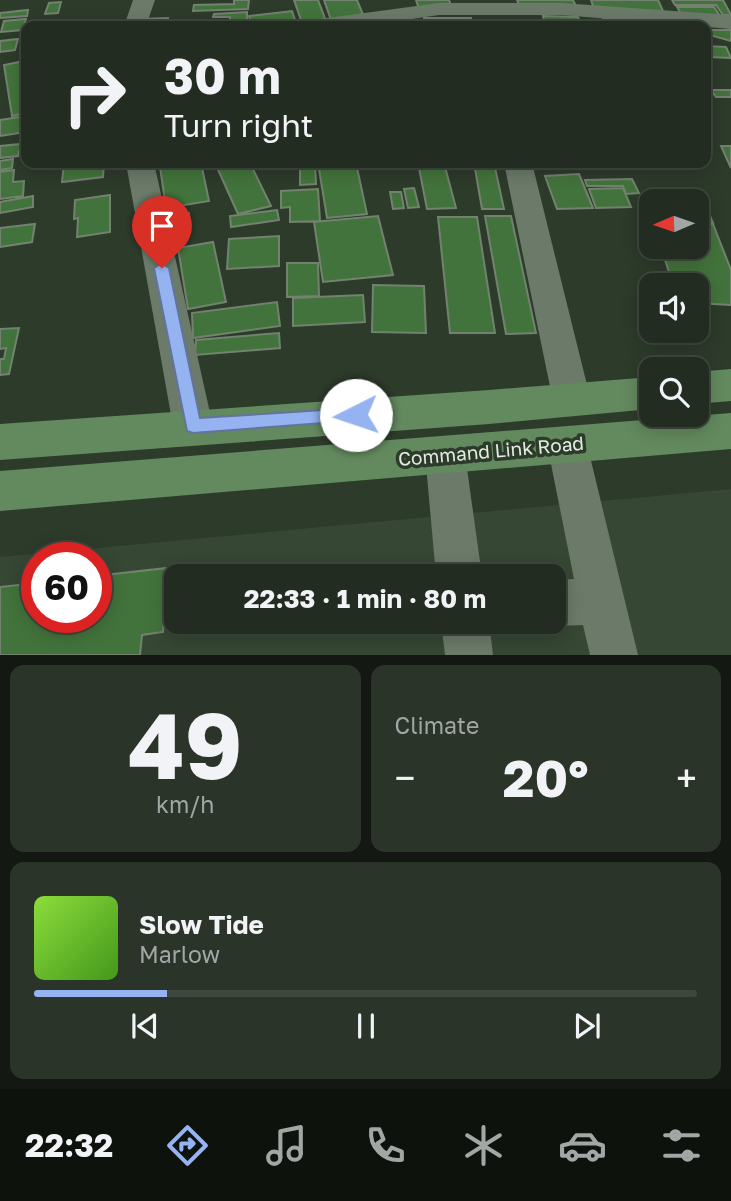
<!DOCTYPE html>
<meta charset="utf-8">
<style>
:root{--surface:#222c20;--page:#2a3429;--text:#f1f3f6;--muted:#a2a7a5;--line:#3f483e;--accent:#95b2f1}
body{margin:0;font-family:"Golos Text",sans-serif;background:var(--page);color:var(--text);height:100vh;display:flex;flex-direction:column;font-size:26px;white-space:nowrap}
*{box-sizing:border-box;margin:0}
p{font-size:23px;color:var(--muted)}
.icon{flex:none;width:38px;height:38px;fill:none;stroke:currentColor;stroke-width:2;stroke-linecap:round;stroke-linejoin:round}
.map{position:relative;height:655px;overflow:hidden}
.side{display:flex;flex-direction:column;gap:10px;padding:10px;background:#131812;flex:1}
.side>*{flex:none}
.top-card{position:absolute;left:21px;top:21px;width:690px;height:147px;border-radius:14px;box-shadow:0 4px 18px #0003,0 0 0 2px var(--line);background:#222c20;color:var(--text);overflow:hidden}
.needle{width:46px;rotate:268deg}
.fabs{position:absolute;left:639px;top:189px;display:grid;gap:14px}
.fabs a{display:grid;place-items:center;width:70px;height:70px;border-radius:14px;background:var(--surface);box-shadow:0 4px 18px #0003,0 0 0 2px var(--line);font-size:35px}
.speed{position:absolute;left:21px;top:542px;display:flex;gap:14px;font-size:35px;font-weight:700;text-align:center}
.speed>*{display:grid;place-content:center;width:91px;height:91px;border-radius:50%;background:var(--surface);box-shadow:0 4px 18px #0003,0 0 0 2px var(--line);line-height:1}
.speed .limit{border:10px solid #d22;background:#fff;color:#111}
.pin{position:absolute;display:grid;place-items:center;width:60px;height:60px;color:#fff;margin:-72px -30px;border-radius:50% 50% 50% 0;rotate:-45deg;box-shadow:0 0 7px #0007}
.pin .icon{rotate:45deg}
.me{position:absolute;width:77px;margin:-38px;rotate:266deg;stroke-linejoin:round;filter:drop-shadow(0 0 5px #0008)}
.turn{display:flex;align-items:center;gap:24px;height:147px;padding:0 28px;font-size:32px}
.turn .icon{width:91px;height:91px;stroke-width:2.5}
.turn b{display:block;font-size:49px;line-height:60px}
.big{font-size:52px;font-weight:700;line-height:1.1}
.side .card{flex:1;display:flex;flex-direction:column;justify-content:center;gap:10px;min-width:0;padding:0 24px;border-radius:14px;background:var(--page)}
.side .dial{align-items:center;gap:0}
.dial b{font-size:91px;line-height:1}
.song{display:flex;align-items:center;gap:21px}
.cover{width:84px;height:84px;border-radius:10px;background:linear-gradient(135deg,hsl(90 70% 55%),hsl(100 70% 35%))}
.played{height:7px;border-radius:4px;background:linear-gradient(90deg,var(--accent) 20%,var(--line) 20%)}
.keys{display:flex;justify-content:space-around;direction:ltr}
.heat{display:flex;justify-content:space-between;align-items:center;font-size:38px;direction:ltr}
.side .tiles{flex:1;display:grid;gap:10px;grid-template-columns:1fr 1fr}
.card:last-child{grid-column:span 2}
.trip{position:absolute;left:164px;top:564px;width:402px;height:70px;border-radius:14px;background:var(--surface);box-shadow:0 4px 18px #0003,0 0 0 2px var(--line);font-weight:700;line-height:70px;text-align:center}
.dock{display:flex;height:112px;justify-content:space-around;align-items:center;background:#0e120d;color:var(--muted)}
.dock .icon{width:49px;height:49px}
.dock .selected{color:var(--accent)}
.dock b{font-size:32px;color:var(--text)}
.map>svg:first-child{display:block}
</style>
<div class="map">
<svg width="731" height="655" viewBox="0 0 731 655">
<rect width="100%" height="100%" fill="#2d3b2b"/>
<!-- built -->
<path fill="#364733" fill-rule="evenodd" d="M731,489V655H0V557ZM37,558H96V618H37ZM177,576H555V621H177Z"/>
<!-- building -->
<path fill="#43733c" stroke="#72826f" stroke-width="2" d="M234,0H249L248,9L193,11L194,5L234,4Z
M294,0H318L326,21L302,23Z
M324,0H357L364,17L331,20Z
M416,0H449L452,8L419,9Z
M517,0H573L576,6L520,7Z
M591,0H658L663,11L594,9Z
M672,0H723L731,15H723L716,5H675Z
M61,2L58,13L45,14L49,3Z
M677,7H714L722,19H684Z
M28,10L27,16L0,18V13Z
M292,11L297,26H252L249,16Z
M247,12V26H230V17H213L214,14Z
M543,16L578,17L581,26H545Z
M168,18L167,25L140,26L142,19Z
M424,18H471L473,26H425Z
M603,18L677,23L678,26H604Z
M26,19L23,30L1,32L4,21Z
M406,20L409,26L350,25Z
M583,20H600L602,26H585Z
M709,30H731V41L713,36Z
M18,39L15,50L0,52V41Z
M705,46L726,47L731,58L708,57Z
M24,61L26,113L12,116L4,65Z
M711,90H731V97H716Z
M26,116V132L0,136V120Z
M21,144L18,156L0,158V146Z
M721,146H731V168Z
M13,159L12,168L0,170V161Z
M64,163H104L103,177L62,182Z
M190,163H201L209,201L166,208L160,167Z
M215,163H250L271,206L238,214Z
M300,163H315L316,184L300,185Z
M318,163H356L367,214L327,218Z
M418,163H444L456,208L427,209Z
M474,163H494L504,209H482Z
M540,163H574L575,166L542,167Z
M14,170L13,182L24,181L23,196L0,199V172Z
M579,174L593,208L557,209L545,176Z
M632,179L639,193L626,194L623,186H587L585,180Z
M414,188L419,207L408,208L404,189Z
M623,188L631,207L596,208L589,189Z
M318,189L320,221L290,222V207L281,208V191Z
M390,192H401L404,208L393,209Z
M656,193L700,194L704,207L696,206V201H658Z
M110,195V232L77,237L78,218L74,219L75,200Z
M33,196V207L0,213V202Z
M696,208L707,209L713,223H696Z
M277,210L279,220L231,227L230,216Z
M189,213L190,223L170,226L169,216Z
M378,216L393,275L323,282L314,222Z
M485,216H511L536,333L506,334Z
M438,217H477L495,333H450Z
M35,224L32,242L0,247V228Z
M696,224H713L731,270V305L696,303V285H673L661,247H696Z
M279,236V266L227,269L229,239Z
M213,242L226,302L188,309L178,248Z
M287,263H318L319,296L287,297Z
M373,285L424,286L426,333L372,332Z
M363,295L365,322L293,326V298Z
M277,302L280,326L193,338L192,313Z
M19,328L9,374L0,375V359H4L6,348L0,349V329Z
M279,333L280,348L195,355L196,340Z
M167,568L163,632L142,635L140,655H0V587L37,583V618H96V576Z"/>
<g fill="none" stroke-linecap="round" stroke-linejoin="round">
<!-- minor -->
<path fill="#6b7a69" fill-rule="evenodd" d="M133,0H155L146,26H124Z
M439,3H561L731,15V29L561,15H439L364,26H309L312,21L320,19Z
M126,163H154L213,426L207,437L193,442L179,437L173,426Z
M504,163H532L591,401L585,412L572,416L559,412L553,401Z
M567,427L581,432L587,444L638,655H590L583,625L555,626L544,621H555V580L574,579L547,444L553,432Z
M445,437L459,442L465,454L482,576H436L425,454L431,442Z
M441,621H489L493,655H445Z"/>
<!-- major -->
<path fill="#63895e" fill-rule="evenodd" d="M731,369V401L696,404V372Z
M651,377V409L489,424L0,460V424L489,390Z
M731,413V449L0,511V471Z"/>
</g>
<!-- route -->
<path fill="#95b2f1" stroke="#61749d" stroke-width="2" d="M162,263L169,268L200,418L356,408L362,410L364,415L362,420L193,433L187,431L154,268Z"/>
<g text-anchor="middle" stroke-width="7" stroke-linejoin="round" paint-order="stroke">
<!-- street labels -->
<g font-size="19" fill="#e3ece2" stroke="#2d3b2b">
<text transform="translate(491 451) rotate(-5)" y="7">Command Link Road</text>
</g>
</g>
</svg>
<div class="fabs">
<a><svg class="needle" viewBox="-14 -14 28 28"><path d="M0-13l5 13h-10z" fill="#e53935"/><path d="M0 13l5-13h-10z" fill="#a2a7a5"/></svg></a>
<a><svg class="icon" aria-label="sound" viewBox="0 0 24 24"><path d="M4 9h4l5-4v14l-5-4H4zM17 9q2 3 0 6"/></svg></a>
<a><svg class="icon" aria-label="search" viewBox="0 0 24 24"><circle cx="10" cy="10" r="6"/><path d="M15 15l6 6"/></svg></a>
</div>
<div class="speed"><div class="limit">60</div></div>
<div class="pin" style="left:162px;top:268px;background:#d93025"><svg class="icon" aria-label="arrive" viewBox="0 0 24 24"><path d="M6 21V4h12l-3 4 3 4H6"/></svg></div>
<svg class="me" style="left:356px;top:415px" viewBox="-20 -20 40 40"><circle r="19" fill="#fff"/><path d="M0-13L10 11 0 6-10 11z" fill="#95b2f1"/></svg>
<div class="trip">22:33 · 1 min · 80 m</div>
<div class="top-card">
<div class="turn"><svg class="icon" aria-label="right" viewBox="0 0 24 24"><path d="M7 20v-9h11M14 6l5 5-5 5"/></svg><div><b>30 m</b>Turn right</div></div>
</div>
</div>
<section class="side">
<div class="tiles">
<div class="card dial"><b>49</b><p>km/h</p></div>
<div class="card"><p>Climate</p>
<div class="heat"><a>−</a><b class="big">20°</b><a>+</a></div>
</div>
<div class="card">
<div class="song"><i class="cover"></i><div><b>Slow Tide</b><p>Marlow</p></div></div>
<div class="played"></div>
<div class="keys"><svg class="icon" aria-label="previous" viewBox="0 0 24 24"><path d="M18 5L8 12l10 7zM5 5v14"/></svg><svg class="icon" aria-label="pause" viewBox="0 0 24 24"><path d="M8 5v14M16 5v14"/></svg><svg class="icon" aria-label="next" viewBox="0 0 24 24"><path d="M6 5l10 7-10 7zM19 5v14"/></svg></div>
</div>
</div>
</section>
<nav class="dock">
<b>22:32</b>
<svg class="icon selected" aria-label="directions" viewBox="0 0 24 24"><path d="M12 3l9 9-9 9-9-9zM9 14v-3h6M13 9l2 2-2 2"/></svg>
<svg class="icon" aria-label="music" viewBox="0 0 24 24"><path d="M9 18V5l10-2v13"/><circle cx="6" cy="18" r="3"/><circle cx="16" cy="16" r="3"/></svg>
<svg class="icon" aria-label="phone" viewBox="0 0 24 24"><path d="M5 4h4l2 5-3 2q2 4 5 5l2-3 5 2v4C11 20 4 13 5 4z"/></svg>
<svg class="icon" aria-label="climate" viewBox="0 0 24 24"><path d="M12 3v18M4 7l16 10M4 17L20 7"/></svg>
<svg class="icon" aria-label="car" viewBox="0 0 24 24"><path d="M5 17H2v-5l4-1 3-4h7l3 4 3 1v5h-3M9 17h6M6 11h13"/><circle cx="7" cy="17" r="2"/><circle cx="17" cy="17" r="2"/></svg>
<svg class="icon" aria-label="filters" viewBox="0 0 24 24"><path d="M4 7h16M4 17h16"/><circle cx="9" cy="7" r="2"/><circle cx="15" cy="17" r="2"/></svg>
</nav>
